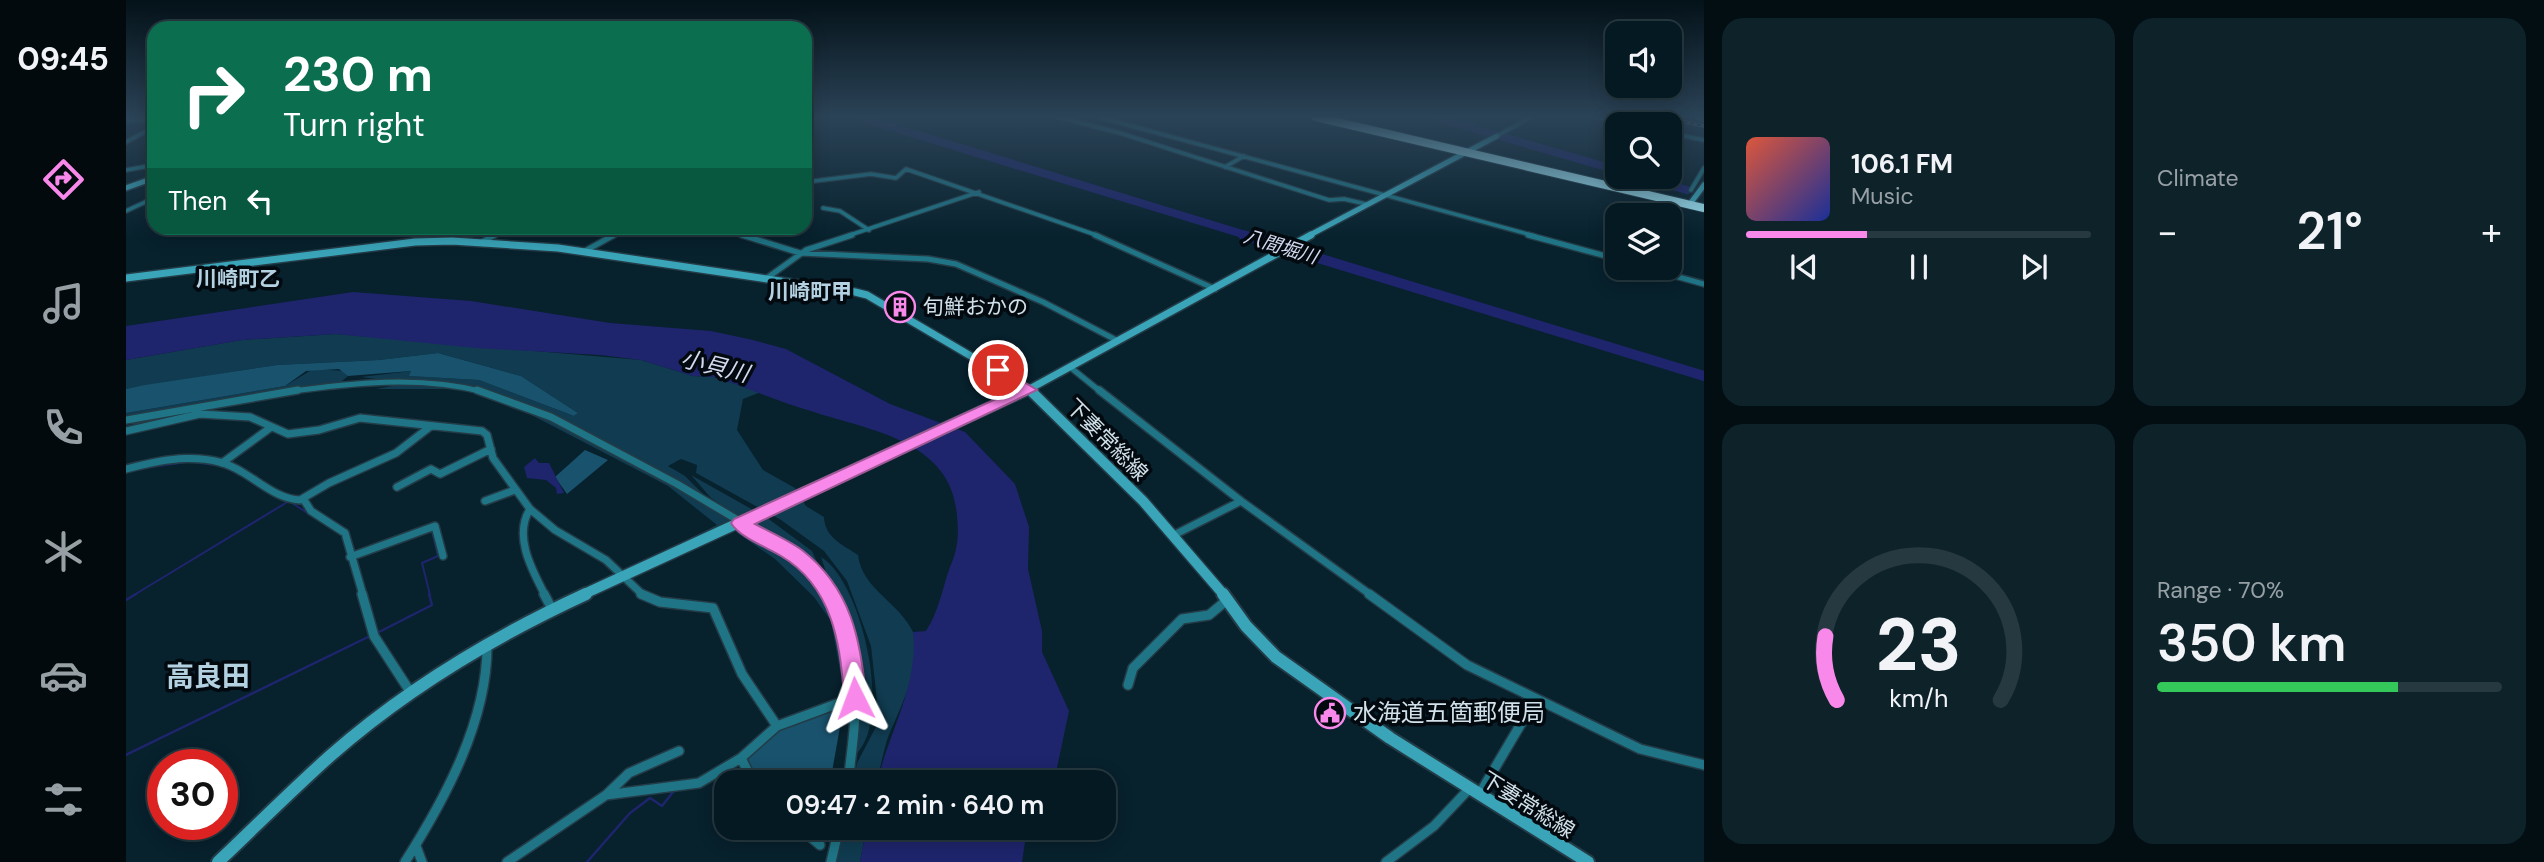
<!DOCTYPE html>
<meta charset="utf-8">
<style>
:root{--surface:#051922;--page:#0e222a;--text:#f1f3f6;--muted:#97a0a5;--line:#263840;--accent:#f888e9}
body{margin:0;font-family:"DM Sans","Noto Sans JP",sans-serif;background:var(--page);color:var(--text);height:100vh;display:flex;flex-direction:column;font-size:26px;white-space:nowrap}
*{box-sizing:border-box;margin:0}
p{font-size:23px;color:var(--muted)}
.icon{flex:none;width:38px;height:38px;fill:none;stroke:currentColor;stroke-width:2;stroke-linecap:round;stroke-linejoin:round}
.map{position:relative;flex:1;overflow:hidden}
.details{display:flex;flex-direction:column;gap:18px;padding:18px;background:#030e13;width:840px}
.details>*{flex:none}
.hud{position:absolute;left:21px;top:21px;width:665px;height:214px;border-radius:21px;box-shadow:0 4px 18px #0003,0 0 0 2px var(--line);background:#0b6e4f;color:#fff;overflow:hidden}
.tools{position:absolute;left:1479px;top:21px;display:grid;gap:14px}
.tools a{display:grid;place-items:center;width:77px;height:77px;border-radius:14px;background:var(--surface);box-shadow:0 4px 18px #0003,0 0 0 2px var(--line);font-size:35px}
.speed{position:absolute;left:21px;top:749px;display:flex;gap:14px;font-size:35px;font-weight:700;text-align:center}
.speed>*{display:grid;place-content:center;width:91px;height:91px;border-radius:50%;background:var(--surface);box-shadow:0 4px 18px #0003,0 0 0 2px var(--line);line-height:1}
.speed .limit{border:10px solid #d22;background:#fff;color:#111}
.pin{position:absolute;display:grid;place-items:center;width:60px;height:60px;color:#fff;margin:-30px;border:4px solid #fff;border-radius:50%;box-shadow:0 2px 7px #0007}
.me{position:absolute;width:77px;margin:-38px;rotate:357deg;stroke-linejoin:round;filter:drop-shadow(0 0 5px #0008)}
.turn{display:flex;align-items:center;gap:24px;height:147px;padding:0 21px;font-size:32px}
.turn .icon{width:91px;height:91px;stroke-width:2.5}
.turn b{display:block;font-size:49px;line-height:60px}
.then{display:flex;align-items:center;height:66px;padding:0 21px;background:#0003;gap:14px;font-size:26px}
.big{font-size:52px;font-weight:600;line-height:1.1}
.details .card{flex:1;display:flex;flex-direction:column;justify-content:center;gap:10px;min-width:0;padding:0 24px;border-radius:21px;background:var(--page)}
.details .dial{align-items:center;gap:0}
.dial svg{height:182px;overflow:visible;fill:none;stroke:var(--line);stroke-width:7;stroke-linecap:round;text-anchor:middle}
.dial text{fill:var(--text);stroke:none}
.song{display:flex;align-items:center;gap:21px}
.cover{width:84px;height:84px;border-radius:10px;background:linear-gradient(135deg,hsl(10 70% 55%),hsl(230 70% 35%))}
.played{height:7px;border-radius:4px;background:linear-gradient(90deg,var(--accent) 35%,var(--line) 35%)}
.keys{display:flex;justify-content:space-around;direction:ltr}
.heat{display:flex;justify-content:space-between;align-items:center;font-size:38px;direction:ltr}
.charge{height:10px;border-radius:5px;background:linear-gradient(90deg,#34c759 70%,var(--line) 0)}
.details .tiles{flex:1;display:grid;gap:18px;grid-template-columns:repeat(2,1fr)}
.trip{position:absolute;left:588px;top:770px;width:402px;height:70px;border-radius:21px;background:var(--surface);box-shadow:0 4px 18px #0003,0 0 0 2px var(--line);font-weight:600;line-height:70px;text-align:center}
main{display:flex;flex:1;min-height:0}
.tab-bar{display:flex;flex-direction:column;width:126px;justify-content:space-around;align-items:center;background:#020a0e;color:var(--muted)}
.tab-bar .icon{width:49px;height:49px}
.tab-bar .active{color:var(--accent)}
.tab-bar b{font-size:32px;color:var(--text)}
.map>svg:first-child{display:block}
</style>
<main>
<nav class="tab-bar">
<b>09:45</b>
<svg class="icon active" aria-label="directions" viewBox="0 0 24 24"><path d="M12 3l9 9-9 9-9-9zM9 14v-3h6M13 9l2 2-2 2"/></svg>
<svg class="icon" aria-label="music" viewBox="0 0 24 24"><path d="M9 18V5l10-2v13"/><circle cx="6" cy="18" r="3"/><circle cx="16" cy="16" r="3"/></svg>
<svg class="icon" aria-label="phone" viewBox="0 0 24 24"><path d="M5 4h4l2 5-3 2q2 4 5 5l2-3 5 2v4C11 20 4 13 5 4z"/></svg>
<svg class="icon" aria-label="climate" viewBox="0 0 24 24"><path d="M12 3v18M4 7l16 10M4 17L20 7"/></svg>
<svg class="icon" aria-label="car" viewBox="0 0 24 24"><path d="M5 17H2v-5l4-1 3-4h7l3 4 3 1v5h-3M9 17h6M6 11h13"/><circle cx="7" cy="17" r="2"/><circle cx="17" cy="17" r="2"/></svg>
<svg class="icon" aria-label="filters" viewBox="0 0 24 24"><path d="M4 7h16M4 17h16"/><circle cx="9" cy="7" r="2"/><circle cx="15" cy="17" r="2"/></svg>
</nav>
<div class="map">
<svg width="1578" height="862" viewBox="0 0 1578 862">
<rect width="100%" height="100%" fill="#07212d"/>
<!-- green -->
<path fill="#103b50" d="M210,334L515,360L567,376L588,377L635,392L617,399L611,430L637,470L669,488L680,506L698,517C699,538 716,544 732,555C736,589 773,602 787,632C800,660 771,714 761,740C757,754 754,768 751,782H727L731,763L752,723V710L745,646L721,581L698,551L655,520L570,473L571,465L555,459L542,466L559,476L580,497L374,395L235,377L285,371L284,376L353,380L448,416L452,413L395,376L312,353L253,360L151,365L0,389V360L116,340Z
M187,369L220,371L222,376L216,381H269L175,390L0,419V413L159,386Z
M276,384L351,391L419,416L555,488L566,498L574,499L606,521L539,551L591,525L542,486L394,409L346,392L325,389H250Z
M565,475L629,511L613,518L584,497Z
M640,517L686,551L700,581L698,583L691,573L622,525Z
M616,529L662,555L693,584L713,617L723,648L715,676L705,621L688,597L649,559L610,532Z
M695,557C736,581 768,721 729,755L731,664Z
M717,828H740L734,862H709Z"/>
<!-- forest -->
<path fill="#19526d" d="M312,353L395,376L452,413L448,416L353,380L283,376L285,371L222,376L213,369L180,371L159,386L0,413V389L19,385L151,365L253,360Z
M459,450L482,460L441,494L429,477Z
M708,709L717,710L706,772L711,776L709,782H632L619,759L655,729Z"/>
<!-- water -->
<path fill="#1e256c" d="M227,292L345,301L484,323L585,331L627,340L660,349L764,404L839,432L889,484L903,527L902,569L916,631V652L943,711L931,768L920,782H751C763,733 793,683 787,632L800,631C813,611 816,589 824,567C832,549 833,535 831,516C826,441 746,431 688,412C654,402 622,388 588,377L567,376L515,360L474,355L350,348L210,334L116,340L0,360V326Z
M409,458L413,463H423L438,493L431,494L430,488L420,480L401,478L398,467Z
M740,828H901L896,862H734Z"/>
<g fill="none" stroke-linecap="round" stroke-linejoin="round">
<!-- stream-far1 -->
<path stroke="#1e256c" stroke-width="2" d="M67,462L88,465
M18,468L61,462
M8,595L163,501L186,516
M304,595L296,563L312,556L306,531"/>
<!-- stream -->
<path stroke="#1e256c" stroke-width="2.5" d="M0,600L10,594
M253,632L306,605L303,594
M0,755L242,637
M461,862L504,813L524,798L536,806L547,792"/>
<!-- river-far1 -->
<path stroke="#1e256c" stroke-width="8" d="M733,117L1123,236
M1308,117L1491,170
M1515,177L1561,190"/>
<!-- river -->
<path stroke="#1e256c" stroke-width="10" d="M1117,235L1578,376"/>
<!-- street-far3 casing -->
<g stroke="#233c47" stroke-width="6">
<path id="street-far3" d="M20,117L15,120L28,123
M932,117L994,133L1203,200L1218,199L1240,204
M973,117L1409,236
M1470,117L1512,124
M1570,117L1578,121
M0,121L15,120
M1544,133L1578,140
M1371,136L1405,117
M0,142L28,127
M1099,167L1118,156
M0,170L28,165
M679,177L688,181L745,174L770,178L780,169L973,236
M1565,190L1578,168
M697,208L714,211L743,230
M0,211L28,198
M595,228L622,236
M366,236L381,228
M485,236L500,228
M721,236L853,192"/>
</g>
<!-- street-far2 casing -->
<g stroke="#233c47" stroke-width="8">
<path id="street-far2" d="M616,235L674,253L802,259L830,264L917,302L992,341
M969,235L1089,289
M1402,235L1491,259
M356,242L369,235
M459,251L488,235
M1520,268L1578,284
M641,278L680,250L726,235
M944,367L975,392
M159,392C225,383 293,375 358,392"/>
</g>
<!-- street-far1 casing -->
<g stroke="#233c47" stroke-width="10">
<path id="street-far1" d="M351,390L425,417L551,484L664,551L684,569L704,595
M973,390L1115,501L1245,595
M0,420L172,390
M0,431L74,414L124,417L162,434L193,430L234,418L356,431L361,435L367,458L404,509L429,530L480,560L517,595
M96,463L144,428
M0,469C37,459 82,450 116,472C135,483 152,499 174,500L203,483L270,453L305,426
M271,487L305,469L314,474L365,449
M178,500L185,511L219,533L237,595
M359,501L389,490
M404,509C387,536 406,570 419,595
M1046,536L1115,501
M224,557L309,526L317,556"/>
</g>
<!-- street casing -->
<g stroke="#233c47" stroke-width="12">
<path id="street" d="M236,594L248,636L285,693
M418,594L426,609
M515,594L534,602L587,608L616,674L651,726
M703,594C740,651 730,718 722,782
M1243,594L1341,665L1514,749L1578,765
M1002,685L1007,668L1056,619L1083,615L1101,600
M615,758L627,782
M480,795L503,773L553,751
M1353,795L1409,700
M674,828L694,845
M290,846L296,862
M279,862C319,799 362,720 361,644
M381,862L480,795L573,783L615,758L651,726L716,702
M705,862L713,828
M1260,862L1308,826L1343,789"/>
</g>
<!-- secondary-far3 casing -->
<g stroke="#233c47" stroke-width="8">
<path id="secondary-far3" d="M0,188L28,178
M1564,204L1578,185
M1182,236L1371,136"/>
</g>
<!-- secondary-far2 casing -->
<g stroke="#233c47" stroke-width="10">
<path id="secondary-far2" d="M0,278L289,242L326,241L432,248L729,292L741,295L906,392
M898,392L1185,235"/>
</g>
<!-- secondary-far1 casing -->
<g stroke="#233c47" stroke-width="13">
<path id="secondary-far1" d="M904,390L1017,501L1098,595
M456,595L901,390"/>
</g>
<!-- secondary casing -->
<g stroke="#233c47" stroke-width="16">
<path id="secondary" d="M1097,594L1120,626L1150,657L1264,738L1462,862
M92,862C129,827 166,790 204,756C280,689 369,636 460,594"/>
</g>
<!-- highway casing -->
<g stroke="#233c47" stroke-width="10">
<path id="highway" d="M1190,117L1578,208"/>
</g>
<!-- street-far3 -->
<use href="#street-far3" stroke="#1f7586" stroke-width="3.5"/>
<!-- street-far2 -->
<use href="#street-far2" stroke="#1f7586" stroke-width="5"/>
<!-- street-far1 -->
<use href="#street-far1" stroke="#1f7586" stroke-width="7"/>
<!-- street -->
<use href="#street" stroke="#1f7586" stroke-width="9"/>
<!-- secondary-far3 -->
<use href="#secondary-far3" stroke="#3aa4b9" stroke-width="5"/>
<!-- secondary-far2 -->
<use href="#secondary-far2" stroke="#3aa4b9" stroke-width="7"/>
<!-- secondary-far1 -->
<use href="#secondary-far1" stroke="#3aa4b9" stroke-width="10"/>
<!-- secondary -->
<use href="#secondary" stroke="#3aa4b9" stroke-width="12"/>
<!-- highway -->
<use href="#highway" stroke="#9ce2f2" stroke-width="8"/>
<!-- rail casing -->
<g stroke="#81959f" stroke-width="3.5">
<path id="rail" d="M1537,117L1578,126"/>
</g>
<!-- rail -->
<use href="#rail" stroke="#02090f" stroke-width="2" stroke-dasharray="3.5" stroke-linecap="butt"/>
</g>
<!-- sky -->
<linearGradient id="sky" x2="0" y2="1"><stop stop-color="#041219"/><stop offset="0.49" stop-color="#2b4357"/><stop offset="1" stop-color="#2b4357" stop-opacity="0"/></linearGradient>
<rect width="1578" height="238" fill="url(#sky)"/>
<!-- route -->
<path fill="#f888e9" stroke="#a15897" stroke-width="2" d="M872,366L911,390L629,524C644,532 662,540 676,550C725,588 735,640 740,698L737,705L729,708L721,705L718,698C715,644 706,586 655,556C640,547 613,537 605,523L608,519L892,389L867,373V367Z"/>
<!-- icons -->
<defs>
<g id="building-ring" transform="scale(1.575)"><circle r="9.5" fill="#02090f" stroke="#f888e9" stroke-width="1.5"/><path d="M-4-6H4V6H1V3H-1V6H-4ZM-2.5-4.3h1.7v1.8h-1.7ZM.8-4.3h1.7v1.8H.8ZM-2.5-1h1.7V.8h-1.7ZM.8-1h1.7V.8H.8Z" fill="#f888e9"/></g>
<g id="civic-ring" transform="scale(1.575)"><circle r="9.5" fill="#02090f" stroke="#f888e9" stroke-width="1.5"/><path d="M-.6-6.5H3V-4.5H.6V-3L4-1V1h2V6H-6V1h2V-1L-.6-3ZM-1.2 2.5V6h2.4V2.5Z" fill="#f888e9"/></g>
</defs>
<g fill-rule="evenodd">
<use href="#building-ring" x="774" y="307"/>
<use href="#civic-ring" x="1204" y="713"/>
</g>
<g text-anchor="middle" stroke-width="7" stroke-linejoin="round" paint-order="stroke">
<!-- far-water labels -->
<g font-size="19" font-style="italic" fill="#d3daef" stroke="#02090f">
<text transform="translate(1155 246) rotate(17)" y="7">八間堀川</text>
</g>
<!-- far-quarter labels -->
<g font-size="21" font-weight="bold" fill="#b4d1e2" stroke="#02090f">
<text x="112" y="286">川崎町乙</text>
<text x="684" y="299">川崎町甲</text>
</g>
<!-- poi labels -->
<g font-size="21" fill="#d1e0e9" stroke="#02090f" text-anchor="start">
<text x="797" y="314">旬鮮おかの</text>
</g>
<!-- street labels -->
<g font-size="21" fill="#d1e0e9" stroke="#02090f">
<text transform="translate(981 440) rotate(45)" y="7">下妻常総線</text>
<text transform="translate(1402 805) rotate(32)" y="7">下妻常総線</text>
</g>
<!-- water labels -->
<g font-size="23" font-style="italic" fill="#d3daef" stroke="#02090f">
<text transform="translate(589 366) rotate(14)" y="8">小貝川</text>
</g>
<!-- near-poi labels -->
<g font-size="24" fill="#d1e0e9" stroke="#02090f" text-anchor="start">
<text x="1227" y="721">水海道五箇郵便局</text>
</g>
<!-- near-quarter labels -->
<g font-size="28" font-weight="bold" fill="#b4d1e2" stroke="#02090f">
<text x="82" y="686">高良田</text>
</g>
</g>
</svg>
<div class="tools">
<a><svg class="icon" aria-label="sound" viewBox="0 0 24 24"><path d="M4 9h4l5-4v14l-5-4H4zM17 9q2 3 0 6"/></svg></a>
<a><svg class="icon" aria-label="search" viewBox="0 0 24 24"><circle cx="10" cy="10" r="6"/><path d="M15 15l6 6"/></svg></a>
<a><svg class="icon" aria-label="layers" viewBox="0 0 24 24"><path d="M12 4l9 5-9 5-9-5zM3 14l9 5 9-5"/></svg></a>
</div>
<div class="speed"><div class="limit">30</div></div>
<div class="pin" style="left:872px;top:370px;background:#d93025"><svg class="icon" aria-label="arrive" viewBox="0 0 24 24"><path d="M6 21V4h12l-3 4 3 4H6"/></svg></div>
<svg class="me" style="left:729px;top:698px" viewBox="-20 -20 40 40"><path d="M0-17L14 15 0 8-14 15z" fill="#f888e9" stroke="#fff" stroke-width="4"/></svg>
<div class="trip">09:47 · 2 min · 640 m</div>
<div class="hud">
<div class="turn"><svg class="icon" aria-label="right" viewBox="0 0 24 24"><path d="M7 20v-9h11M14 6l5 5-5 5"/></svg><div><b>230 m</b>Turn right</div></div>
<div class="then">Then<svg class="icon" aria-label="left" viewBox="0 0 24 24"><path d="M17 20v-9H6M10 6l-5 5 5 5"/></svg></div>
</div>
</div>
<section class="details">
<div class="tiles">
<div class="card">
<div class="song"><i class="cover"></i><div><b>106.1 FM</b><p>Music</p></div></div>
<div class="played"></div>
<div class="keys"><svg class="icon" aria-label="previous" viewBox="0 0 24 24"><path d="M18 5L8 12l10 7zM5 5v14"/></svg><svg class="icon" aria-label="pause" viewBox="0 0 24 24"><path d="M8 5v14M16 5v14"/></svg><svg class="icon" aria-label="next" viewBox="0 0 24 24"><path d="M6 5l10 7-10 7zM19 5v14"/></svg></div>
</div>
<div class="card"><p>Climate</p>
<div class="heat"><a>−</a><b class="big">21°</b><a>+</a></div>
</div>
<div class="card dial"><svg viewBox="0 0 100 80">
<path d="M14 69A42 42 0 1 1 86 69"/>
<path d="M14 69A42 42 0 0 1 9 41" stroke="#f888e9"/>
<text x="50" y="56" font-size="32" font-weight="700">23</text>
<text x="50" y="72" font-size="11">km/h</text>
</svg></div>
<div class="card"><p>Range · 70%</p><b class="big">350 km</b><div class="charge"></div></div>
</div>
</section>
</main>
